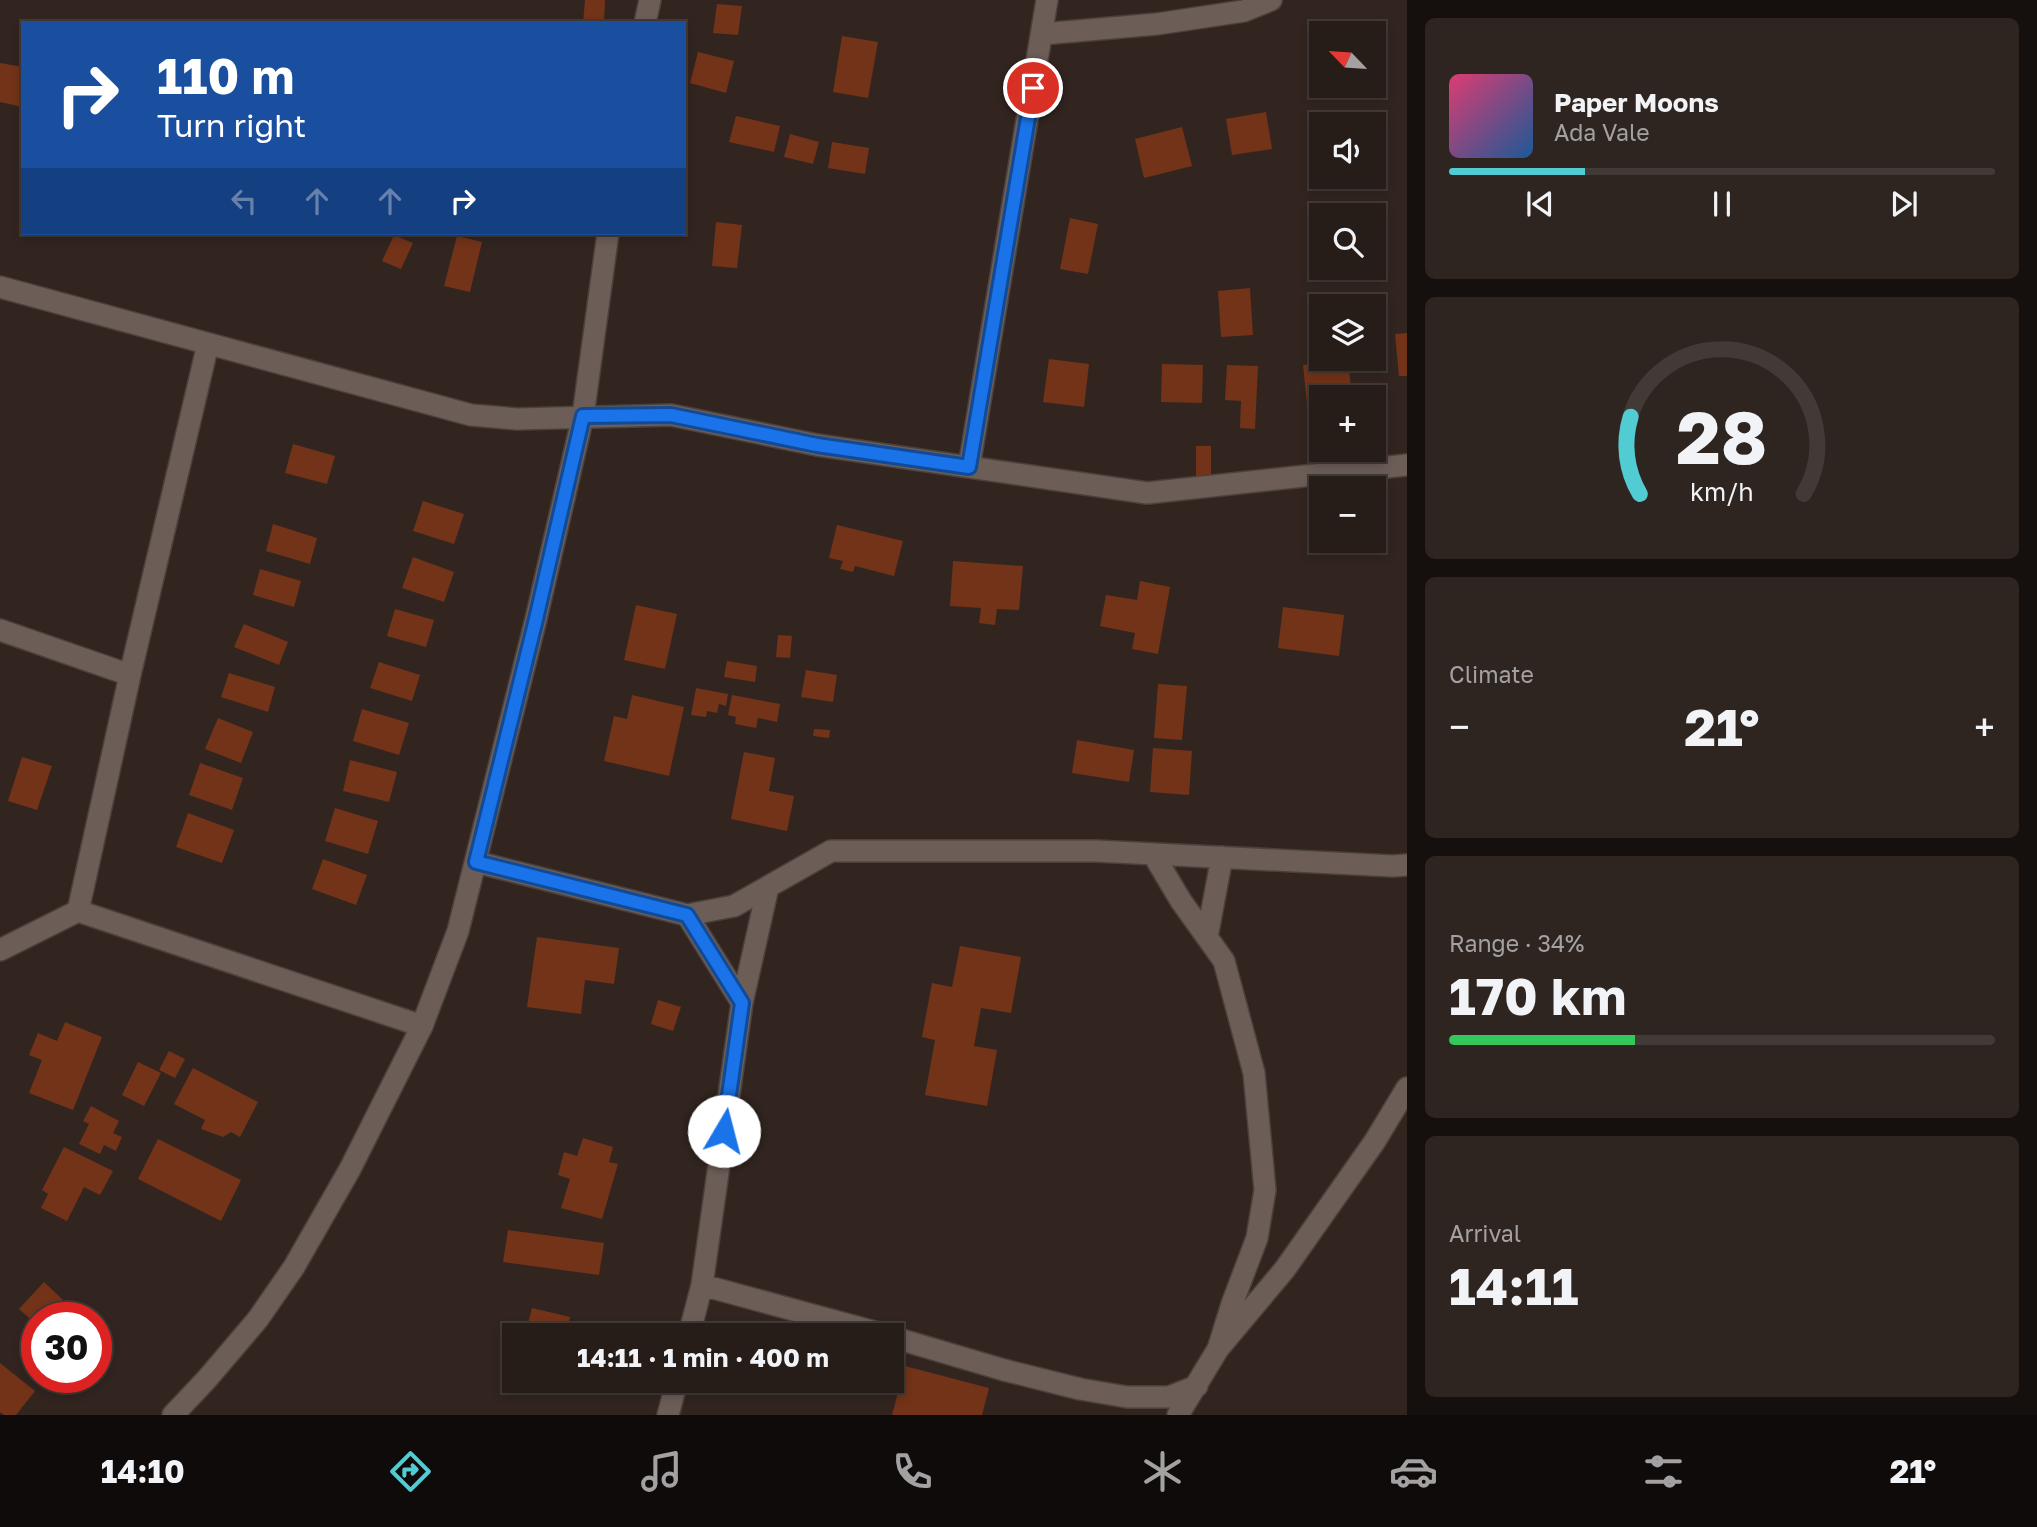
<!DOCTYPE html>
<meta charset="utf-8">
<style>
:root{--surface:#261c18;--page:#2e2521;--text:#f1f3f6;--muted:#a4a1a2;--line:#423a37;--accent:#51ccd2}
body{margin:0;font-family:"Golos Text",sans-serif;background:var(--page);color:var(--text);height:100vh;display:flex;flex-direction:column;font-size:26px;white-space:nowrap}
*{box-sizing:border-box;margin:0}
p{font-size:23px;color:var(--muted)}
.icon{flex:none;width:38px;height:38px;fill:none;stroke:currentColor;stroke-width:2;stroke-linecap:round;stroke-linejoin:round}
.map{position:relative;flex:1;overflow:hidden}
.details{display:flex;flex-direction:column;gap:18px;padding:18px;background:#150f0d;width:630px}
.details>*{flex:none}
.guide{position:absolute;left:21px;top:21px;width:665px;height:214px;border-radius:0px;box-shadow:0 4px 10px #0003,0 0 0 2px var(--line);background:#1a4fa0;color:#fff;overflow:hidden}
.needle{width:46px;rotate:295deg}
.tools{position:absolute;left:1309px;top:21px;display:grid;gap:14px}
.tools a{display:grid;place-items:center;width:77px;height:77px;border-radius:0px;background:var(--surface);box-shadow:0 4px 10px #0003,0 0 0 2px var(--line);font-size:35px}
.speed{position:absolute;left:21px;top:1302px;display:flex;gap:14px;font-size:35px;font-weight:700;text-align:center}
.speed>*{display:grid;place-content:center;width:91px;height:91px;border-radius:50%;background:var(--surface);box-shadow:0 4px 10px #0003,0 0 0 2px var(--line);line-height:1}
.speed .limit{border:10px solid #d22;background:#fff;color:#111}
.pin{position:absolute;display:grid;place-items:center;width:60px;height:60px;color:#fff;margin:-30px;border:4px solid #fff;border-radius:50%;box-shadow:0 2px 7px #0007}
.me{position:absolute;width:77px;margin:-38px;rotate:8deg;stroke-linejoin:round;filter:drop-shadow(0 0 5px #0008)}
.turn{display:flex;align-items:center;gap:24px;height:147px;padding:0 21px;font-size:32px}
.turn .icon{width:91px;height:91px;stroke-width:2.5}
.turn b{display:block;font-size:49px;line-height:60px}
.lanes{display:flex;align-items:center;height:66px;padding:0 21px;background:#0003;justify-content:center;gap:35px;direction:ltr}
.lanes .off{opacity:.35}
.big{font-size:52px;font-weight:700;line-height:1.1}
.details .tile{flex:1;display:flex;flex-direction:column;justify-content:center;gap:10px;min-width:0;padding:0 24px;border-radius:10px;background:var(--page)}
.details .dial{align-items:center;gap:0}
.dial svg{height:182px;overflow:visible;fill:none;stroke:var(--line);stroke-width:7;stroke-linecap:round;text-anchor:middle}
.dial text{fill:var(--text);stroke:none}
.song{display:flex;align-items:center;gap:21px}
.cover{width:84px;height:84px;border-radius:10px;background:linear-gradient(135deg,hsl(340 70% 55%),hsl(210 70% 35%))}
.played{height:7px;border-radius:4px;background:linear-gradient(90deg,var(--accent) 25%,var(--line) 25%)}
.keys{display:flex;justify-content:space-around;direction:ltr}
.heat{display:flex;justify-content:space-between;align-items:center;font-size:38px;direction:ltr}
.charge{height:10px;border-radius:5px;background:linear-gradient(90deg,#34c759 34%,var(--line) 0)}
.trip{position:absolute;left:502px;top:1323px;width:402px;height:70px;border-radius:0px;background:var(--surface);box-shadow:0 4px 10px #0003,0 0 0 2px var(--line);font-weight:700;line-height:70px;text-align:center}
.tabs{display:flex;height:112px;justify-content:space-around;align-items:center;background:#0f0b0a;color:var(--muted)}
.tabs .icon{width:49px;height:49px}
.tabs .on{color:var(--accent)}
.tabs b{font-size:32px;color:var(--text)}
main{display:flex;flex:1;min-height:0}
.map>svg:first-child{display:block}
</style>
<main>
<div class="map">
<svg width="1407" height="1415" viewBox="0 0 1407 1415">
<rect width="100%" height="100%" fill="#322520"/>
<!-- building -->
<path fill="#723318" d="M585,0H605L604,23H583Z
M717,4L742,6L738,35L713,33Z
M842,36L878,42L868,98L833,92Z
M698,52L734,61L726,93L690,83Z
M0,63L23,67V107L0,102Z
M1266,112L1272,149L1232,155L1226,119Z
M736,116L780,126L774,152L729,142Z
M1182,127L1192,166L1144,178L1135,139Z
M790,134L819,142L813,164L784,157Z
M832,142L869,148L865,174L828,168Z
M1070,218L1098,224L1088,274L1060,269Z
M716,222L742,225L737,268L712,266Z
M394,235L413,243L401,269L382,261Z
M457,236L482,242L470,292L444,286Z
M1250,288L1253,335L1221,337L1218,291Z
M1407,333V376H1399L1395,334Z
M1049,359L1089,364L1084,407L1043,402Z
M1348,360L1352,397H1321V411L1308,413L1303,365Z
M1162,364L1203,365L1202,403L1161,402Z
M1227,365L1258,366L1255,429L1240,428L1241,401L1225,400Z
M293,444L335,456L327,484L285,473Z
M1196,446H1211V480L1196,479Z
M423,501L464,514L454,544L413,531Z
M273,524L317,538L310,564L266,551Z
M837,525L903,541L894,576L855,566L853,572L840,569L843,561L829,558Z
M413,557L454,572L444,602L402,588Z
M953,561L1023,566L1019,610L997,609L995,625L979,623L981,608L950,606Z
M260,569L301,581L294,607L253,595Z
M1140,581L1170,587L1158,654L1132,649L1135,633L1100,626L1106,595L1137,600Z
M636,605L677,614L665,669L624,660Z
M1283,607L1344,615L1339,656L1278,648Z
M395,609L434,620L426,647L387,636Z
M244,624L288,642L279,665L234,647Z
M778,635L792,636L790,658L776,657Z
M727,661L757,666L755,682L724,677Z
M379,662L420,675L412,701L370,688Z
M806,670L837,675L833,702L801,697Z
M229,673L275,687L268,712L221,697Z
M1158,684L1187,686L1182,740L1154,738Z
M696,688L728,694L726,706L719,704L717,713L707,711L706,717L691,715Z
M632,695L684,707L669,776L604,761L614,716L627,719Z
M732,695L780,704L777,722L758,718L756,728L735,724L736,717L728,715Z
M362,709L409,723L399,755L353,741Z
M218,718L253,732L241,763L205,749Z
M814,729L830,730L829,738L813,736Z
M1077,740L1134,750L1129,782L1072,773Z
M1153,748L1192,751L1189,795L1150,792Z
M744,752L775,758L769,791L794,796L787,831L731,819Z
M22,757L52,766L37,810L8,801Z
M350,760L397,772L389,802L343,791Z
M200,763L243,778L232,810L189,795Z
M335,808L378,821L368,854L325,841Z
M188,813L234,830L222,863L176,847Z
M323,859L367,875L356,905L312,889Z
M537,937L619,948L614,984L585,980L581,1014L527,1007Z
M960,946L1021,957L1011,1013L981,1008L974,1046L997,1050L987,1106L925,1095L935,1040L922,1037L932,983L952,987Z
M658,1000L681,1007L673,1031L651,1024Z
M65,1022L102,1037L73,1110L29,1093L42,1060L29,1055L38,1033L57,1041Z
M169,1051L185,1059L175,1078L159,1070Z
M138,1062L161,1073L144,1106L122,1095Z
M193,1068L258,1102L240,1137L231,1132L223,1137L201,1129L205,1120L174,1104Z
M91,1106L119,1121L113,1133L122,1137L116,1151L104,1145L100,1154L79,1144L89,1124L83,1121Z
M583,1138L613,1147L609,1162L618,1164L602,1219L561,1208L570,1179L558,1175L564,1152L577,1156Z
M158,1139L241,1180L221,1221L138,1179Z
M64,1147L113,1171L100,1195L84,1187L67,1221L41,1208L48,1194L42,1190Z
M508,1230L604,1243L599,1275L503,1262Z
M44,1282L82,1318H37V1325L19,1309Z
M532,1308L570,1317L566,1335H525Z
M0,1363L35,1391L16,1415H4L0,1412Z
M905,1366L989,1388L982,1415H892Z"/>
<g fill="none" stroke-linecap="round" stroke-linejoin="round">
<!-- minor casing -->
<g stroke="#4b413c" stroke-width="24">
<path id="minor" d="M1042,34L1157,24L1244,11L1271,0
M0,287L471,415L517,419L671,415L817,445L1147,493L1407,465
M969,467L1047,0
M0,630L130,675
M1153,854L1181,901L1224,961L1254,1073L1265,1190L1257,1238L1232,1304L1218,1349
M476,862L687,915L734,906L831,851H1096L1393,866L1407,865
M78,911L422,1026
M687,915L742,1003L702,1285L689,1335
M1207,937L1222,857
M0,950L78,911L130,675L208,344
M742,1003L768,887
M702,1285L886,1335
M892,1337L1004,1370L1080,1389L1127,1397H1169L1197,1386
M668,1415L677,1381
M1178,1415L1218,1349L1285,1269L1375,1141L1407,1088"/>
</g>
<!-- tertiary casing -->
<g stroke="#4b413c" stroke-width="24">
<path id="tertiary" d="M645,23L650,0
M173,1415L207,1379L258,1319L294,1267L350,1169L422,1026L458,931L536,619L583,416L608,233"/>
</g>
<!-- minor -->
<use href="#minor" stroke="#6c5d57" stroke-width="21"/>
<!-- tertiary -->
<use href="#tertiary" stroke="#6c5d57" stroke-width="21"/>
</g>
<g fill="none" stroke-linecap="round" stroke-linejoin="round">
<!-- route casing -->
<g stroke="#114b97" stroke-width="18">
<path id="route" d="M724,1131L742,1003L687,915L476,862L536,619L583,416L671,415L817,445L969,467L1033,88"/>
</g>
<!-- route -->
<use href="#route" stroke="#1a73e8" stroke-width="12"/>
</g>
</svg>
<div class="tools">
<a><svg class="needle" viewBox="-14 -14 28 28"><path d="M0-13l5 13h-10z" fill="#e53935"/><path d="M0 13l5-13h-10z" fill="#a4a1a2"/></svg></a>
<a><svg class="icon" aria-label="sound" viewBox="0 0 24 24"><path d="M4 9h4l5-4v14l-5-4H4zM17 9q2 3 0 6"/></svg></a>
<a><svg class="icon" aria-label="search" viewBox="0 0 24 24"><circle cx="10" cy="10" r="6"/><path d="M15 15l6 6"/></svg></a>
<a><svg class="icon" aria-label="layers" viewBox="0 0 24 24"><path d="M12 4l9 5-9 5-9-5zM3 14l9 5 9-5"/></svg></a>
<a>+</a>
<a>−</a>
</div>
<div class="speed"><div class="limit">30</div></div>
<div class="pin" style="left:1033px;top:88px;background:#d93025"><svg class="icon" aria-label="arrive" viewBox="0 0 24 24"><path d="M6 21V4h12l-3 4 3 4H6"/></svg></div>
<svg class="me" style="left:724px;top:1131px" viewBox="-20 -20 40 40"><circle r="19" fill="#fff"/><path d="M0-13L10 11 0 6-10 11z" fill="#1a73e8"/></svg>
<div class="trip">14:11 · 1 min · 400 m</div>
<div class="guide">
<div class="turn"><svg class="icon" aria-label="right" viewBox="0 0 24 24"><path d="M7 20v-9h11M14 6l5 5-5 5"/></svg><div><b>110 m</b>Turn right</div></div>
<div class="lanes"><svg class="icon off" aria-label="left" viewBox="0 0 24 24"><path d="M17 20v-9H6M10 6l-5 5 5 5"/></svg><svg class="icon off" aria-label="ahead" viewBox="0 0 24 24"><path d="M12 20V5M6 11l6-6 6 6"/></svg><svg class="icon off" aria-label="ahead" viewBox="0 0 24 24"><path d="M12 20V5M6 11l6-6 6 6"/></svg><svg class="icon" aria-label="right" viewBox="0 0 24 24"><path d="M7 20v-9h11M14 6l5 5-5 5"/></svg></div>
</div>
</div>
<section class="details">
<div class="tile">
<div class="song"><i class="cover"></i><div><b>Paper Moons</b><p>Ada Vale</p></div></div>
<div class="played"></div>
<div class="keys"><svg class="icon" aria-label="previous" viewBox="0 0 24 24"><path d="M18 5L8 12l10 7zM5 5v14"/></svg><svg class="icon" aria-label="pause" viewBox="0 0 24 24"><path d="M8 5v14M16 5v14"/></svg><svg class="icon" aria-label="next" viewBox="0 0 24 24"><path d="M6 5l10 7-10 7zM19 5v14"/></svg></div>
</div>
<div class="tile dial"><svg viewBox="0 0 100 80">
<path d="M14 69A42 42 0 1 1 86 69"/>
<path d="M14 69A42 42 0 0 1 10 35" stroke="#51ccd2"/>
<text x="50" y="56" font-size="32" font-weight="700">28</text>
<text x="50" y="72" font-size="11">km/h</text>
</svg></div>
<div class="tile"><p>Climate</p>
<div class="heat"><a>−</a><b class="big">21°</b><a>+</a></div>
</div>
<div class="tile"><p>Range · 34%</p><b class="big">170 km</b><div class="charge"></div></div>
<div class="tile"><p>Arrival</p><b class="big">14:11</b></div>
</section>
</main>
<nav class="tabs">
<b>14:10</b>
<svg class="icon on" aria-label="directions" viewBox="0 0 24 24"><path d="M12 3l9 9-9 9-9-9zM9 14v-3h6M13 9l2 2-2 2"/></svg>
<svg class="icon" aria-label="music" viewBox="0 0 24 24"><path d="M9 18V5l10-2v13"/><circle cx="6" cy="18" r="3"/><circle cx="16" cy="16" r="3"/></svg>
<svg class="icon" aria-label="phone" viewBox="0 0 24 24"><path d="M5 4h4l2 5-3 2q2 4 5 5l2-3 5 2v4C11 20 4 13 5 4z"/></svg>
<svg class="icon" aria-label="climate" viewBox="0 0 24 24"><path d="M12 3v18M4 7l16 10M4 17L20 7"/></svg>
<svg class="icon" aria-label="car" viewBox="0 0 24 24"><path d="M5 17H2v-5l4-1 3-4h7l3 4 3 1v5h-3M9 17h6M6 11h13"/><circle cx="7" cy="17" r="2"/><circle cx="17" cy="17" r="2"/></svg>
<svg class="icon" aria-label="filters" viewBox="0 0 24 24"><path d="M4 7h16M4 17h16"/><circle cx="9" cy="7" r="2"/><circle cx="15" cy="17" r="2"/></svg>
<b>21°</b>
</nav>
